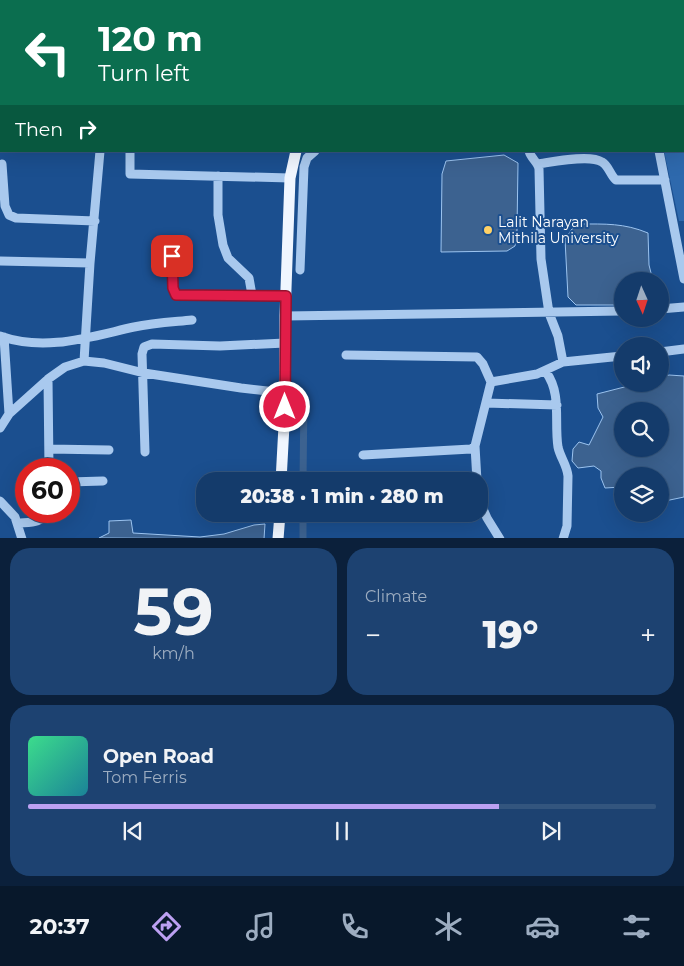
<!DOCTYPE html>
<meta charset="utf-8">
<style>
:root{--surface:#143b6b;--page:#1d4271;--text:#f1f3f6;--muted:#9dadc1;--line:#33557e;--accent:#bca0f2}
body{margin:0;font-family:Montserrat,sans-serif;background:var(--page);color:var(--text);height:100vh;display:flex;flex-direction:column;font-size:19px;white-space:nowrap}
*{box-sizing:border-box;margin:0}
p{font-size:16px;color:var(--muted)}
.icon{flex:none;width:28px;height:28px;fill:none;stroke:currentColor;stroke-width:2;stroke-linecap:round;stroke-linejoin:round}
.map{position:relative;height:538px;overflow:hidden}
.sheet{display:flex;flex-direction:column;gap:10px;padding:10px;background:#0b203b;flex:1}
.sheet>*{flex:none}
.banner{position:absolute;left:0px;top:0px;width:685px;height:152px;box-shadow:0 5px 20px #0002,0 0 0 1px var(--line);background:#0b6e4f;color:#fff;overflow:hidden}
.needle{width:32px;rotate:177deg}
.tools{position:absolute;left:614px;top:272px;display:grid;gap:10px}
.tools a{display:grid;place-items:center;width:55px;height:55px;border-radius:50%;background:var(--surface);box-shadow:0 5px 20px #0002,0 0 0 1px var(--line);font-size:25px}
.speed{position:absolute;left:15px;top:458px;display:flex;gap:10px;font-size:25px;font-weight:700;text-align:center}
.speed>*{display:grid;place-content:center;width:65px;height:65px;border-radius:50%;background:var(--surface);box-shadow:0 5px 20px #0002,0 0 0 1px var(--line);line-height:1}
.speed .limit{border:8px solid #d22;background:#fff;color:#111}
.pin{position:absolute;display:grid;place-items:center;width:42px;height:42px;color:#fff;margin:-21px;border-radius:10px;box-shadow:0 2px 8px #0006}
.me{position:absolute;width:55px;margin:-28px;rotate:0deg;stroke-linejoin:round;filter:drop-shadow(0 0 4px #0008)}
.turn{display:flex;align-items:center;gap:18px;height:105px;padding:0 15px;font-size:22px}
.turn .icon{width:65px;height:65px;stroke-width:2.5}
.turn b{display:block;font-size:35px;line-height:42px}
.then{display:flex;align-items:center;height:48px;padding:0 15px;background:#0003;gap:10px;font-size:19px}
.big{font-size:38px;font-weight:800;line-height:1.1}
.sheet .tile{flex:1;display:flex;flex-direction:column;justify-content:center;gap:8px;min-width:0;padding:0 18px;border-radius:20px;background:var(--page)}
.sheet .dial{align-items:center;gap:0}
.dial b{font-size:65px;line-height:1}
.song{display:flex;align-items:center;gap:15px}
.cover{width:60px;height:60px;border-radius:8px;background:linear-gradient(135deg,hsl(150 70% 55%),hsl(190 70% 35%))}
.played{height:5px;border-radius:2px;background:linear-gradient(90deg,var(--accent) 75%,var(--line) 75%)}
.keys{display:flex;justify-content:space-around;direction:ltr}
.heat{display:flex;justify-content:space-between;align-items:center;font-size:28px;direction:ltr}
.sheet .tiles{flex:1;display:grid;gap:10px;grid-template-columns:1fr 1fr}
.tile:last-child{grid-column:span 2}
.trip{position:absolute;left:196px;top:472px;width:292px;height:50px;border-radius:20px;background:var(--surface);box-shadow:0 5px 20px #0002,0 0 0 1px var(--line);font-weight:800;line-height:50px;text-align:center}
.tabs{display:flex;height:80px;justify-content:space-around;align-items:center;background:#08182b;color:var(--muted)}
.tabs .icon{width:35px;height:35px}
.tabs .active{color:var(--accent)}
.tabs b{font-size:22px;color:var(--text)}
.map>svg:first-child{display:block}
</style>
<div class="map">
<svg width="684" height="539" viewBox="0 0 684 539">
<rect width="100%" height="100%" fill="#1b4f8f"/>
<!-- green -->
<path fill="#2e69ad" d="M646,0H684V221H679L664,151H684V1Z"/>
<!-- water -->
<path fill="#3c6290" stroke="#9cc4f0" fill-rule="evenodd" d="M504,155L518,163L517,230L515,246L507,251L441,252L442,174L446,161Z
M580,224C605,224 624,223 648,233L649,265L653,281H622V305H576L568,297L565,239L572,229Z
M669,375L684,376V497L665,501L660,496V476H622V487L605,488L601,478V471L594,466L578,468L572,461L573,449L579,442L589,445L603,417L598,408L597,394L636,384H660V378ZM622,411H660V449H622Z
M131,520L133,533L200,537L224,534L254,525L265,524L264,539L99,538L109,533V521Z"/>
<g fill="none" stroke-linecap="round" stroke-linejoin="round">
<!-- canal -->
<path stroke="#3c6290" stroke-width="7" d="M303,481L304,396
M303,539V514"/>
<!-- minor -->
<path stroke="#a9c9ee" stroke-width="9" d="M108,0L109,1
M467,0L469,1
M638,0V1
M141,1L143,0
M289,1V0
M572,1L575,0
M130,151V174L290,178
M529,151C531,159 538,162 539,169L541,259L549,313L558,336L563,362
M659,151L684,279
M2,164L5,206L9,215L16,218L95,221
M538,164C552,162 590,154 602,162C609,166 610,175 616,180H665
M218,176V215L223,245L228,258L249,278L252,295
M171,241L173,288L176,295H286
M0,261L90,263
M300,270L304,167L307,158L315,151
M660,309L684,307
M285,316L622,311
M0,336C45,352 89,337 134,327C153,323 172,322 192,320
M4,337L9,414
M660,352L684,349
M346,355L477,357L483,364L491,382
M84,361L90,263L100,151
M546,372C562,394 554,421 558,447C560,457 567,465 568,476L567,526L563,539
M48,379L49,469
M486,403L557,405
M0,428L9,414L48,379L65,367L84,361L104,363L144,373L241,388L285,393
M475,446L477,481
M49,449L109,450
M145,452L142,354L144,347L152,344L220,346L285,343
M363,455L471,449L475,446L491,382L537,374L563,362L622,356
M69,482L103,481
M0,501L15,517L22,539
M480,502L487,518L500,539
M18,523C29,522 43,524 46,511"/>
<!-- major -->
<path stroke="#f0f6ff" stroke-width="11" d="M12,1L13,0
M340,1L341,0
M0,128H1
M281,481L285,407V316L290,178L296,151
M278,539L280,514"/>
</g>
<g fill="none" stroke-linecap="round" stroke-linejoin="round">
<!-- route casing -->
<g stroke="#92132f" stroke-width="12">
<path id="route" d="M172,256L173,288L176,295L286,296L285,407"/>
</g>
<!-- route -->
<use href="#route" stroke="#e11d48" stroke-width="9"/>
</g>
<!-- markers -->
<circle fill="#ffd166" stroke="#1b4f8f" stroke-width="2" cx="488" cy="230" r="5"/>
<g text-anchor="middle" stroke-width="4" stroke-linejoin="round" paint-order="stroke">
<!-- poi labels -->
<g font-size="14" fill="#fff" stroke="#1b4f8f" text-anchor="start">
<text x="498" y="227">Lalit Narayan<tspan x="498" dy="16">Mithila University</tspan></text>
</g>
</g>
</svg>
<div class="tools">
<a><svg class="needle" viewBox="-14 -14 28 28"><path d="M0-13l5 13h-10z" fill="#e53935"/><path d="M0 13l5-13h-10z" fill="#9dadc1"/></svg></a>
<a><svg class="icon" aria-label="sound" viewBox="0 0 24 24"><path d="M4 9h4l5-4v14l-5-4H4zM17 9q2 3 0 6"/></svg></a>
<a><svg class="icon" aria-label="search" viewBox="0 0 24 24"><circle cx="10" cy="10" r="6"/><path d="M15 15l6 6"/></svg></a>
<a><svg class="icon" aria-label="layers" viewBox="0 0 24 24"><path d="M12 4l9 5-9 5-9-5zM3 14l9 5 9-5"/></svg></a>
</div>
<div class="speed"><div class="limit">60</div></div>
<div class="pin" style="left:172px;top:256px;background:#d93025"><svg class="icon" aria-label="arrive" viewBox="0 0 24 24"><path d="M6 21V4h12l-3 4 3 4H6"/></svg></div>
<svg class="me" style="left:285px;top:407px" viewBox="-20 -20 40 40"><circle r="17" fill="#e11d48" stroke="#fff" stroke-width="3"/><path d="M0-11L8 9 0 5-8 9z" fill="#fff"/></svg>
<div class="trip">20:38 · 1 min · 280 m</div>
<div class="banner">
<div class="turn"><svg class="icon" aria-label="left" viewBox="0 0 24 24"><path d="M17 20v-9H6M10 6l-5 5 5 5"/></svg><div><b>120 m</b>Turn left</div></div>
<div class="then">Then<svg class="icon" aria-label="right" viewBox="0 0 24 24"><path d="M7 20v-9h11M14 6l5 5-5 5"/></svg></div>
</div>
</div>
<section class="sheet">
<div class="tiles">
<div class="tile dial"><b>59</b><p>km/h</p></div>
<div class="tile"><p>Climate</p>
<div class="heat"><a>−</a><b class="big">19°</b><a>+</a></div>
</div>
<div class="tile">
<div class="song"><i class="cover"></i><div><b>Open Road</b><p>Tom Ferris</p></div></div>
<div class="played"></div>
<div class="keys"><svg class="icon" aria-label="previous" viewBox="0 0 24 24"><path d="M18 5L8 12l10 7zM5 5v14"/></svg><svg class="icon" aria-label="pause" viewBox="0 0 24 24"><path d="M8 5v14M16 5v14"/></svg><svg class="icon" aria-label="next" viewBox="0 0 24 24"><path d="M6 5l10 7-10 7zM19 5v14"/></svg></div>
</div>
</div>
</section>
<nav class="tabs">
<b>20:37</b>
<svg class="icon active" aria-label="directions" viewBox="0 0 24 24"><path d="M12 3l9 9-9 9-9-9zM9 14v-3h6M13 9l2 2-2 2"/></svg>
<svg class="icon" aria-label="music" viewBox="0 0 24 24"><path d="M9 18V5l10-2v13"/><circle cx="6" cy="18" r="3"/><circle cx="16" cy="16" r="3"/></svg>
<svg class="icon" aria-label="phone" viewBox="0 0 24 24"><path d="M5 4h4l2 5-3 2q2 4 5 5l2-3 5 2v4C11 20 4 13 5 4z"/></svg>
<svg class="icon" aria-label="climate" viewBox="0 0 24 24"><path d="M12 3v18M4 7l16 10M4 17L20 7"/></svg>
<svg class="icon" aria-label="car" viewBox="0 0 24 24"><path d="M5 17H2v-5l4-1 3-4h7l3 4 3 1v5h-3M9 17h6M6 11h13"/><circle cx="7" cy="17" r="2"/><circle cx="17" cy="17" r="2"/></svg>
<svg class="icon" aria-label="filters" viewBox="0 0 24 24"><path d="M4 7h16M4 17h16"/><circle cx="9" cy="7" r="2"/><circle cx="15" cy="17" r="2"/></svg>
</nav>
